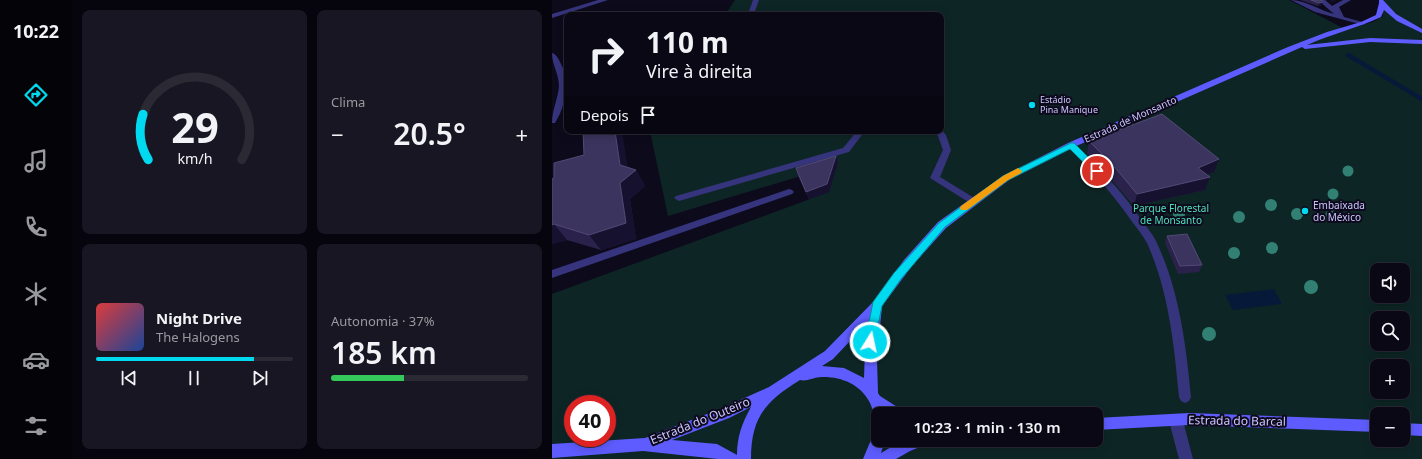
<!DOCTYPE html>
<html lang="pt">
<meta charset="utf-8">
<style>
:root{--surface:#0a0815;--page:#181622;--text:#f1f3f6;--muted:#999aa0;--line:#2a2934;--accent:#00daf0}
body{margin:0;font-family:"Noto Sans",sans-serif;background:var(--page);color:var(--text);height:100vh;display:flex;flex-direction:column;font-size:15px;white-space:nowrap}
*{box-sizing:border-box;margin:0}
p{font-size:13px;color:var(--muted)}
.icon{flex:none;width:22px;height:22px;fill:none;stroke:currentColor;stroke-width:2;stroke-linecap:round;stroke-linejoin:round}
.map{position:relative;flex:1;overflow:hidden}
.details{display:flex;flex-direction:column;gap:10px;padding:10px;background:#06040c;width:480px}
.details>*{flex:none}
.hud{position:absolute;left:12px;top:12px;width:380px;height:122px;border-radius:8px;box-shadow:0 2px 10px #0003,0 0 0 1px var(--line);background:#0a0815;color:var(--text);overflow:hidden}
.tools{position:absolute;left:818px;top:263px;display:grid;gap:8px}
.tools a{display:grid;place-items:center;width:40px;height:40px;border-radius:8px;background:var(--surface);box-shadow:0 2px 10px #0003,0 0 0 1px var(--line);font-size:20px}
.speed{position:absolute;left:12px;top:395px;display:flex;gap:8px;font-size:20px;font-weight:700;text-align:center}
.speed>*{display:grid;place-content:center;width:52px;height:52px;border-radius:50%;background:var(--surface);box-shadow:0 2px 10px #0003,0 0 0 1px var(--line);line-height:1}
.speed .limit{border:6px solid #d22;background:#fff;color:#111}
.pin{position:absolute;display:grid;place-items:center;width:34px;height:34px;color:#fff;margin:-17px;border:2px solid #fff;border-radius:50%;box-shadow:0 1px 4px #0007}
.me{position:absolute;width:44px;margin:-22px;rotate:10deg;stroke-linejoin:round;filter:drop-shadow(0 0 3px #0008)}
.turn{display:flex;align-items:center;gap:14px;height:84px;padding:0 16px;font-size:18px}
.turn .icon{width:52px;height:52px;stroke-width:2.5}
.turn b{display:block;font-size:28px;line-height:34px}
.then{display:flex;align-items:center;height:38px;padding:0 16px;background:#0003;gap:8px;font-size:15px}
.big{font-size:30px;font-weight:600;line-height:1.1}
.details .widget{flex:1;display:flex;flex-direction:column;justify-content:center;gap:6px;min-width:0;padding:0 14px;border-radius:8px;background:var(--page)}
.details .dial{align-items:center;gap:0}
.dial svg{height:104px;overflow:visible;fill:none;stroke:var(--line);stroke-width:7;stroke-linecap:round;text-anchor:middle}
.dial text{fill:var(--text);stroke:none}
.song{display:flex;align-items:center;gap:12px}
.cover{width:48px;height:48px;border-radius:6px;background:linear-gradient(135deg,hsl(0 70% 55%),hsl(220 70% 35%))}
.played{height:4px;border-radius:2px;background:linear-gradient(90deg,var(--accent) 80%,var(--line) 80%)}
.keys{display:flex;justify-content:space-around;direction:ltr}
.heat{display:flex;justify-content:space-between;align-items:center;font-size:22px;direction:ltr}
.charge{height:6px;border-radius:3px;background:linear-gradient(90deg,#34c759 37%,var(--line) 0)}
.details .tiles{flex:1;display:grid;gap:10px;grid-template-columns:repeat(2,1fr)}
.trip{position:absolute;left:319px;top:407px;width:232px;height:40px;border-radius:8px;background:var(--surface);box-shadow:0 2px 10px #0003,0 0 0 1px var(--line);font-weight:600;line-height:40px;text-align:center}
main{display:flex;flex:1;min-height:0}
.tabs{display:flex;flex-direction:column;width:72px;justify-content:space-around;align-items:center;background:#040308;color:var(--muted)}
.tabs .icon{width:28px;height:28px}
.tabs .current{color:var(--accent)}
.tabs b{font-size:18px;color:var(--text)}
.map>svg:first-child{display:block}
</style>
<main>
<nav class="tabs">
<b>10:22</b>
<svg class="icon current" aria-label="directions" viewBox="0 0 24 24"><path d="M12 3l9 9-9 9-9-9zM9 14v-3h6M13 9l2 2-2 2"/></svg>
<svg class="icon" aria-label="music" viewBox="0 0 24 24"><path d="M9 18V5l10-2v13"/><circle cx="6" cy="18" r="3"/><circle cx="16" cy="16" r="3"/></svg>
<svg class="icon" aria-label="phone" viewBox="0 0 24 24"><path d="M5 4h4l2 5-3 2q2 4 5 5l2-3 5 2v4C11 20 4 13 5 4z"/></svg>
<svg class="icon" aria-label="climate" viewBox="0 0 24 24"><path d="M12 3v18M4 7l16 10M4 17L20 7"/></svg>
<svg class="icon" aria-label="car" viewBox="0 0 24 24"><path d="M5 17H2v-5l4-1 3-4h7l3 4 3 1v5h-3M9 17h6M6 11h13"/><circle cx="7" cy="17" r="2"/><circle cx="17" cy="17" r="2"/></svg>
<svg class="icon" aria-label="filters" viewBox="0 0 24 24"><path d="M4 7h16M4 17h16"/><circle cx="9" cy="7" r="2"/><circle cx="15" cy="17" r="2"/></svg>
</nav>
<section class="details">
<div class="tiles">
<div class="widget dial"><svg viewBox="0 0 100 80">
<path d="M14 69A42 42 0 1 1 86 69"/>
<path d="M14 69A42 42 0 0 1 10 34" stroke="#00daf0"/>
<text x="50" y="56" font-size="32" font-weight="700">29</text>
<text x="50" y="72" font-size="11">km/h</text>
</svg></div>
<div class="widget"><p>Clima</p>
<div class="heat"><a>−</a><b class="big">20.5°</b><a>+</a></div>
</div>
<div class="widget">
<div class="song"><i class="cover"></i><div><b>Night Drive</b><p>The Halogens</p></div></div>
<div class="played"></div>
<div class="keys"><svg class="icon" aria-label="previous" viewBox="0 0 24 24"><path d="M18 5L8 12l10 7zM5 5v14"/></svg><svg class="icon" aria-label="pause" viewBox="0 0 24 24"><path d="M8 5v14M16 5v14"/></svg><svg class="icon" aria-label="next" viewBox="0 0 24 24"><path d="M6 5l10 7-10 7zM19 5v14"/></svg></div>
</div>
<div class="widget"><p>Autonomia · 37%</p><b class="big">185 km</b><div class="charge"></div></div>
</div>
</section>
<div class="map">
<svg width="870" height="459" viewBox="0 0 870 459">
<rect width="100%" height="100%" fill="#0d0a1c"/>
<!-- green -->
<path fill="#0d2625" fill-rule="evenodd" d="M183,0H737L793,29L821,22L831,16L828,0H870V459H0V294L277,192L285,165L116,216L98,131H389V15H173ZM825,270H851V296H825ZM825,318H851V344H825ZM825,366H851V392H825ZM21,404H55V438H21ZM326,414H544V440H326ZM825,414H851V440H825Z"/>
<!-- water -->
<path fill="#071938" d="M722,289L730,304L681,310L673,295Z"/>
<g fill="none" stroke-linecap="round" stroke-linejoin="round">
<!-- stream -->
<path stroke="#071938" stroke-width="4.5" d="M796,55L870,99"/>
<!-- lane -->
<path fill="#36347c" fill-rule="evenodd" d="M201,0H207L203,11L205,15H199L197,11Z
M739,0C753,0 767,10 782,14L766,0H773L780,6L791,0H799L787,7L792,17L814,23L811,25L763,12Z
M389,129L394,135L399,150L388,177L424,199L426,201L424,203H418L378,178L391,150L386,136L382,131H389Z
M305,131H313L297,152L127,201L122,198L124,196L291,148Z
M237,189L240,190L242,192L240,194L0,278V270Z
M624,415L629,417L631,421L641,459H627L617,421L619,417Z"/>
<!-- street -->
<path fill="#36347c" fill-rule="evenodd" d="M46,0H56L0,18V14Z
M0,53C4,54 6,58 8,62C19,81 14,105 3,123H0C0,110 6,99 7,86C7,74 0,65 0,53Z
M519,142L522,143C546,167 569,190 588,218C593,225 600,233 604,241C627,289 634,344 639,397L637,401L633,403L629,401L627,397C622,345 617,292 595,243C591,236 586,229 581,223C562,195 540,171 516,147L515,145Z"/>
<!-- secondary -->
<path fill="#5f5cff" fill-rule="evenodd" d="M827,0H831L844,14L870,29V33L845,21L832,10L829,17C805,28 780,34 755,45L818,38L870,40V44L818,42L753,49L750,47L522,147L457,180L394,228L360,266L330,306L325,360L326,393L328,396L350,410L351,414H326V419L323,418C321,413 320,406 317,401C308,384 288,376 269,377C263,377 254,382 248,380C214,401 199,417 199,459H166L91,451L0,458V444L93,438L168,409L217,387L273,351L321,302L352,260L386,222L451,176L516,143L736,47L775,32L809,22L824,15L827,3ZM317,321L313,350L312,378L292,368L270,366L281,359ZM199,407C190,423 185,437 185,455L165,444L120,440L177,418Z
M637,413L825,420V432L637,425L544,430V418Z
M851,423L870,424V436L851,435Z
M326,433V440H333L329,453L351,440H375L373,445L358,451L344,459H311L321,435Z"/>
</g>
<!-- trees -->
<g fill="#328073">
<circle cx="796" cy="171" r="5.5"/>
<circle cx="781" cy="194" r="5.5"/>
<circle cx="719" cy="205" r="6"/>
<circle cx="627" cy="214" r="6"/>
<circle cx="745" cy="214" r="6"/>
<circle cx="779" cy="216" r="6"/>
<circle cx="687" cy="217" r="6"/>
<circle cx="720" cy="248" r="6"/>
<circle cx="682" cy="253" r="6"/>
<circle cx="759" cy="287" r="7"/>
<circle cx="657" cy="334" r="7"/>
</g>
<!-- wall -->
<path fill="#2a224b" d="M748,0H769L770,5L766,6Z
M537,141L662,172L655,175L653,190L582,206L558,178L535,154Z
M284,156L286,163L277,192L257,199L246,176L244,168Z
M76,167L84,170L93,186L78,199L84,239L49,250L15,240L0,244L2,178Z
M615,236L650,265L647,272L626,274L613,243Z"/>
<!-- shaded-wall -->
<path fill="#171130" d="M779,0H785L778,2Z
M771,2L770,5L766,6L767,3Z
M63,131H70L77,175L84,170L93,186L78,199L84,239L49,250L37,235L68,183V165Z
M284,156L286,163L277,192L257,199L254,192Z
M667,159L662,172L642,180L646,168Z
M658,177L653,190L582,206L585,194Z
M2,224L15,240L0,244V225Z"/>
<!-- building -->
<path fill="#3b345e" stroke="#524a77" d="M759,0H769L771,2L767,3Z
M610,114L667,159L646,168L658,177L585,194L561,165L537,141Z
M31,131H63L68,165L84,170L68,183L74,223L37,235L2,224L0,225V179L2,178V163L32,155Z
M284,156L275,184L254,192L244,168Z
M635,234L650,265L628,266L615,236Z"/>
<!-- route -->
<path fill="#00daf0" stroke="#008e9c" d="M519,143H522L548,169L549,171L548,173H542L518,149L456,180L393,227L349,279L330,306L322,345L318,346L315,345L313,342L321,302L342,273L387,223L451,176Z"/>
<!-- slow -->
<path fill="#f59e0b" d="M466,168L470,171L469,173L456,180L415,210H409L408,208L409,206L451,176Z"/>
<!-- markers -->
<g fill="#00daf0" stroke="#0d0a1c" stroke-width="1.5">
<circle cx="480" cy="105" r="4"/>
<circle cx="753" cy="211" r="4"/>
</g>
<g text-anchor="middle" stroke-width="4" stroke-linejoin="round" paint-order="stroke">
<!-- far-poi labels -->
<g font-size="9" fill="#cbc5ff" stroke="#0d0a1c" text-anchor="start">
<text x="488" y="103">Estádio<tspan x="488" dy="10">Pina Manique</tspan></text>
</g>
<!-- street labels -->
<g font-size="10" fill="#cbc5ff" stroke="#0d0a1c">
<text transform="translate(578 119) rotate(-24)" y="4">Estrada de Monsanto</text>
</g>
<!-- poi labels -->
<g font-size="10" fill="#cbc5ff" stroke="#0d0a1c" text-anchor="start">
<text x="761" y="209">Embaixada<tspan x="761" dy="12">do México</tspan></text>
</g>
<!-- park labels -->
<g font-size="10" fill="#50e1bb" stroke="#0d0a1c">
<text x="619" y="212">Parque Florestal<tspan x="619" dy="12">de Monsanto</tspan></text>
</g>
<!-- near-street labels -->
<g font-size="12" fill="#cbc5ff" stroke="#0d0a1c">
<text transform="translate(148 421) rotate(-22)" y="4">Estrada do Outeiro</text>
<text transform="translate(685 421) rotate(1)" y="4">Estrada do Barcal</text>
</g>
</g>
</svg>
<div class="tools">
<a><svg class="icon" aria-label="sound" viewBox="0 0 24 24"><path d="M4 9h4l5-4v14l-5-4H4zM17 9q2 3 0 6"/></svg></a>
<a><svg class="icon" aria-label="search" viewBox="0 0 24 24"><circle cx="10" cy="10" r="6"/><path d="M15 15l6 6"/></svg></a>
<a>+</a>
<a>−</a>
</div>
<div class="speed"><div class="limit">40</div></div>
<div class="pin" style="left:545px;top:171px;background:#d93025"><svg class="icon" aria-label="arrive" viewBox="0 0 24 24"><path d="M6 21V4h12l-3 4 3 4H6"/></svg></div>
<svg class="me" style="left:318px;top:342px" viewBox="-20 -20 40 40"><circle r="17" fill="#00daf0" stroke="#fff" stroke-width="3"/><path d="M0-11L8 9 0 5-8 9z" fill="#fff"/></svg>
<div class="trip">10:23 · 1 min · 130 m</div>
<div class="hud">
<div class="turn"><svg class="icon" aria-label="right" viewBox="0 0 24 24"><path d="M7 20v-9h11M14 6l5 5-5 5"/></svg><div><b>110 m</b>Vire à direita</div></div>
<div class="then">Depois<svg class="icon" aria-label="arrive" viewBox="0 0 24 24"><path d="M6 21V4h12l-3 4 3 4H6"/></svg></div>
</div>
</div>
</main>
